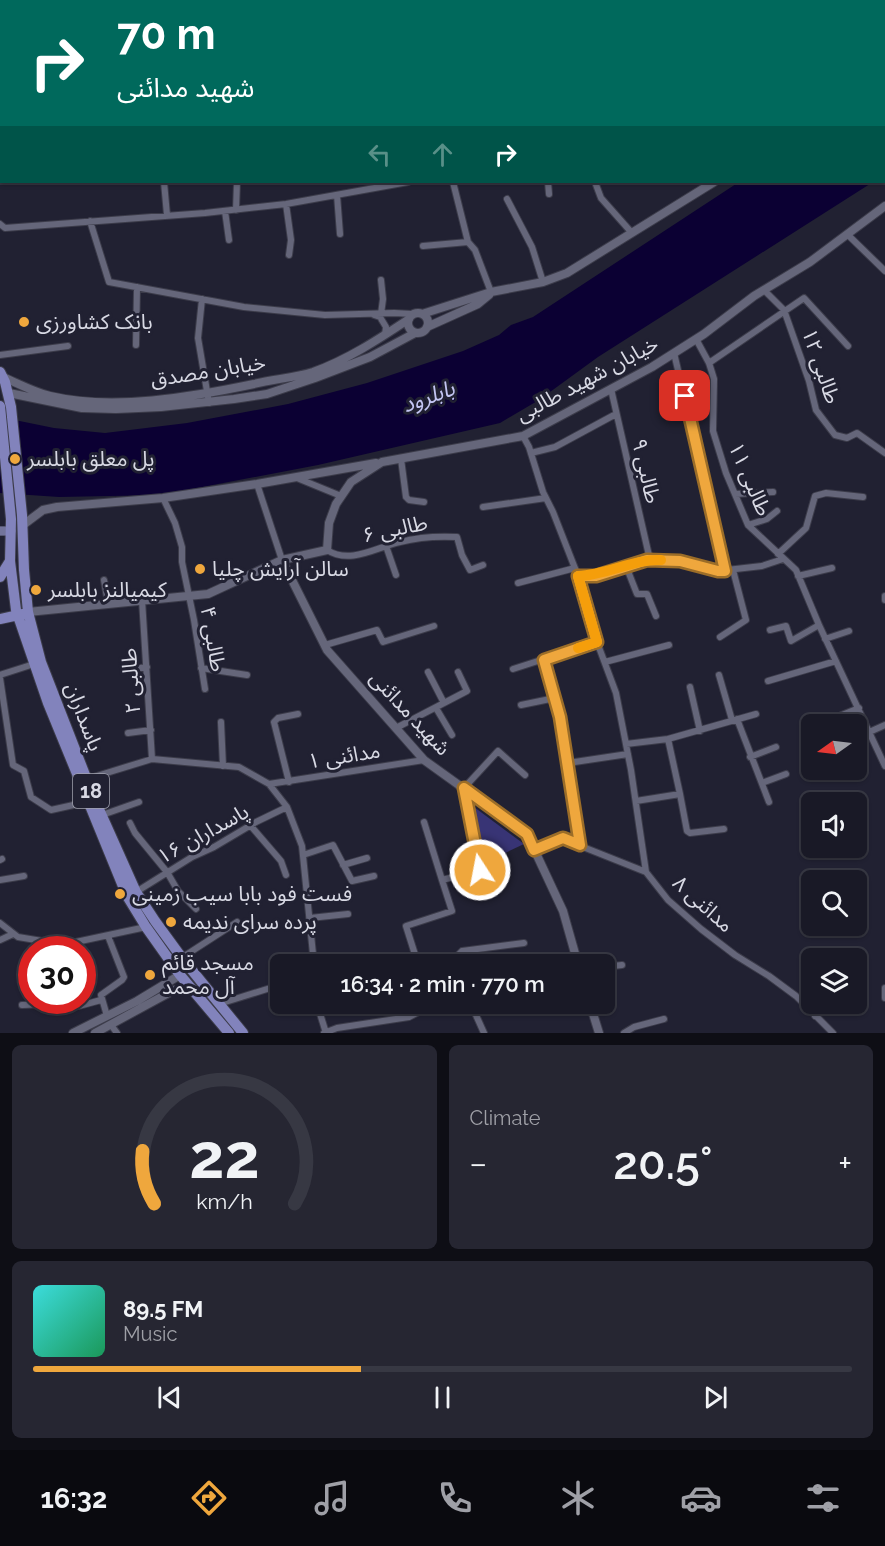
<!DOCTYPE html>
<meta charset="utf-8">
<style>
:root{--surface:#191926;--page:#262632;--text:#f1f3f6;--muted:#9fa0a7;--line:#373843;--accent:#efa73d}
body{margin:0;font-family:Raleway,"Noto Sans Arabic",sans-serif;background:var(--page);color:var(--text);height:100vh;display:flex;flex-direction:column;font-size:22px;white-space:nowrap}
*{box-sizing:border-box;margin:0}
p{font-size:20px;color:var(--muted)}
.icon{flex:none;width:33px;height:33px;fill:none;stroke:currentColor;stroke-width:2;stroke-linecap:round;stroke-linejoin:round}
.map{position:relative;height:1033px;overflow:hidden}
.panel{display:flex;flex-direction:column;gap:12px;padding:12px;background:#0e0e15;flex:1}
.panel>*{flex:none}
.top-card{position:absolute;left:0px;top:0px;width:885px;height:183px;box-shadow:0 2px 4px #0004,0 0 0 2px var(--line);background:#00695c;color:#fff;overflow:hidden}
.needle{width:39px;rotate:256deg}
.tools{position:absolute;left:801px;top:714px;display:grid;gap:12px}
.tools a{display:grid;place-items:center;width:66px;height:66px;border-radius:9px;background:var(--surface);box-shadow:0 2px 4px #0004,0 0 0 2px var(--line);font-size:30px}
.speed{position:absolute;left:18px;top:936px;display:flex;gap:12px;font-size:30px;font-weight:700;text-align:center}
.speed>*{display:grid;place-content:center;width:78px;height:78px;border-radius:50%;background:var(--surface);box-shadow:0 2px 4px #0004,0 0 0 2px var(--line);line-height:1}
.speed .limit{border:9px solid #d22;background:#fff;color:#111}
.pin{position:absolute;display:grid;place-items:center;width:51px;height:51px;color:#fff;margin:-26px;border-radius:12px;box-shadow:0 3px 9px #0006}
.me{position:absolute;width:66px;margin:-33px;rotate:349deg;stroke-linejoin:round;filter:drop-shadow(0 0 4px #0008)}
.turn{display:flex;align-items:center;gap:21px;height:126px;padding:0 18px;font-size:27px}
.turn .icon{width:78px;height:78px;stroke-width:2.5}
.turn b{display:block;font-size:42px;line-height:51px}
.lanes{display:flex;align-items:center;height:57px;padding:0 18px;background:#0003;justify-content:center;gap:30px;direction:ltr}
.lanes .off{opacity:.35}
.big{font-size:45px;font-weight:600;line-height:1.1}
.panel .card{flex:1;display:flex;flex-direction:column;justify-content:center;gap:9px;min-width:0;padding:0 21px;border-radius:9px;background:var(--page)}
.panel .dial{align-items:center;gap:0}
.dial svg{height:156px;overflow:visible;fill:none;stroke:var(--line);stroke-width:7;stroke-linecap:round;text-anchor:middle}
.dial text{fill:var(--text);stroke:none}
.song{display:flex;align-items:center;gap:18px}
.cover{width:72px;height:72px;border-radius:9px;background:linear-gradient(135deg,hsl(180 70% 55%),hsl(150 70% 35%))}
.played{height:6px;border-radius:3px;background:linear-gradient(90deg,var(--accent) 40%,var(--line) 40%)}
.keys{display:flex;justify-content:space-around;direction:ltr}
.heat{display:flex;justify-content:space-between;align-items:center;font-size:33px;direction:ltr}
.panel .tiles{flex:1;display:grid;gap:12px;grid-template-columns:1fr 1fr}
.card:last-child{grid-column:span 2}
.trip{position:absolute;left:270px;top:954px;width:345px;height:60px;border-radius:9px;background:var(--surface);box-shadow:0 2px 4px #0004,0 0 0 2px var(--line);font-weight:600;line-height:60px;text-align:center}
.tabs{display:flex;height:96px;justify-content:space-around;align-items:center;background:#0a0a0f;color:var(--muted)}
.tabs .icon{width:42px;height:42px}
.tabs .on{color:var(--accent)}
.tabs b{font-size:27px;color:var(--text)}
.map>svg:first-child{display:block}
</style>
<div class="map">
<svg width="885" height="1033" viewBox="0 0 885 1033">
<rect width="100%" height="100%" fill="#212132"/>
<!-- green -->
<path fill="#383475" d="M474,807L524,844L486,862Z"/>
<!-- water -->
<path fill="#0b0033" d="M739,182H873L598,357L539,400L500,423L318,465L160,495L59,497L0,493V417L54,428L105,433L187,423L288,404L367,383L463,351L499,335L511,325L533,317Z"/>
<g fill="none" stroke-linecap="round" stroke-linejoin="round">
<!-- minor casing -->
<g stroke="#3c3c4a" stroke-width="8">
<path id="minor" d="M83,0V2
M223,0V2
M265,0V2
M586,0V2
M634,0V2
M748,0L751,2
M873,0L874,2
M96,2L108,0
M238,2L243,0
M448,2L451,0
M0,13H2
M884,23L885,25
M164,182L167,215
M453,182L468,242L475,250L491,292
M548,182L549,194
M595,182L601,198L632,233
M337,195L340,234
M507,199L532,247L543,282
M286,204L291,240L289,255
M236,210L237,182
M225,211L229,240
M90,221L109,282L244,307L325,315L394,313L413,314
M0,224L5,228L205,213L286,204L408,182
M847,234L885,271
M423,246L468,242
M381,280L383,299L381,314
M764,290L784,310L809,381L816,410L835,435L847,438L857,433L885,453
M202,299L198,338L209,403
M374,315L380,317L386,327L385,335
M696,339L709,363L714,379L713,431L726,473L748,525L796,570L819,625L885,766
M136,345L137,287
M674,353L725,571
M0,355L68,346
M709,363L804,298L848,346
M611,389L650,560
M523,436L529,447L543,492L553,512L578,576L597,642L616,693L631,770L646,872
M531,453L555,447L616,414
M401,459L406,497L409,500L424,502
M297,478L341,496
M257,484L282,560
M735,494L773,492
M163,498L175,523L182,547V562L194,620L205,689
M483,507L546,498
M748,525L767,519L777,511
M386,546L396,575
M327,550C350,565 377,547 400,542C419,537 438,536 457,537L462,555L470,570L483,565
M778,554L806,528L815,496L826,493L863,497
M626,566L637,594H647L656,616
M578,576L596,575L647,560L680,561L718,571L762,566L783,559
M798,576L832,568
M104,580L108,603
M518,583L575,568
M885,596V600
M142,600L152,759
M770,630L786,626L791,641L819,625
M720,637L746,620L733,570
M825,639L849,631
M325,645L377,630L383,642L434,626
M544,660L560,717L580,845
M605,662L669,645
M201,668L247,675
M513,669L597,642
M126,670L147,667
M428,672L444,703
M0,675L34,664
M719,675L732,720
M0,678L13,765L24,771L31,797L51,810L87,802
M768,681L836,661
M690,687L700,731
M521,705L555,698
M436,708L452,735
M737,719L769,802
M221,722L223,766
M820,724L859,708
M396,728L467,691L458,672
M128,733L151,730
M856,738L885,725
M626,744L668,739L756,714
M750,757L776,747
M568,763L628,754
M87,779L152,759L239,767L269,784L287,807L302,846L314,964
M289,782L274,722L278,718L298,714
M762,783L786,774
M269,784L424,760
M680,794L687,831L690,833L724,829
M636,801L680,794L668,739
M102,815L139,802
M424,822L442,880
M130,823L135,833L167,872L178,891L196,909
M250,825L281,861L286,875
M534,850L563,839L646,872L668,900L701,929L735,955L769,976L796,996L833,1033
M303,855L333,845L352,881L374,876
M0,860L2,859
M343,865L367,858
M0,880L24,876
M136,892L192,857L214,847L256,822L287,807
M310,918L348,914
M0,923L18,937L48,942H76L146,927
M0,940L13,934
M172,964L237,922
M333,964L356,958
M418,964L406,926L452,911L442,880L480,870L464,788L498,751L525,775
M457,964L455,958L462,951L524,943
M604,967L622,965
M885,988V998
M219,1004L280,985
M317,1004L326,1033
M471,1004L484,1033
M22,1005L48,1004L79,1006L101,1000
M107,1016L101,995L122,980L124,977L108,936
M815,1016L829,1004
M111,1025L117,1033
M324,1033L337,1028L409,1017L434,1004
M624,1033L634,1027L664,1019"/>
</g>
<!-- tertiary casing -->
<g stroke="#3c3c4a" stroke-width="10">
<path id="tertiary" d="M884,71L885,70
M408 323a10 10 0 1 1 20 0a10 10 0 1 1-20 0Z
M422,314L491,292L543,282L567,273L714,182
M427,327L478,304L489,295
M3,377C19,384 34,392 50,396C113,411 192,397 254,384C273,379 294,378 313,372C347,360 379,339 409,319
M9,393L82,408L116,409L161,407L234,399L267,394L315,378L370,357L415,333
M23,525L43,510L57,507L163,498L257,484L376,463
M282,560L327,650L424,760L527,834L563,911L578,964
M28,612L208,594L282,560L327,550L329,523L336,504L351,482L382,462L523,436L652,367L704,334L754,296L810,262L885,206
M590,1004L599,1033
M73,1033L137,1001L180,975
M95,1033L174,990L191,989"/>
</g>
<!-- secondary casing -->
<g stroke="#3c3c4a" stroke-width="10">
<path id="secondary" d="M0,531H11"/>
</g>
<!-- primary casing -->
<g stroke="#3c3c4a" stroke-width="12">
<path id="primary" d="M0,372L5,382L11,407L22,515L24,570L28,612L41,662L94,798L136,892L155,921L182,958L243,1033
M0,406L11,519L10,561L16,610L48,703L127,896L146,927L180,975L229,1033
M0,577L10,561
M0,619L23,614"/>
</g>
<!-- minor -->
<use href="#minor" stroke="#65667a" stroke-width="6"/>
<!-- tertiary -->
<use href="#tertiary" stroke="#65667a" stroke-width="8"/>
<!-- secondary -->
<use href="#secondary" stroke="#73749b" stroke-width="9"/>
<!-- primary -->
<use href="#primary" stroke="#8283bc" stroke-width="10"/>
</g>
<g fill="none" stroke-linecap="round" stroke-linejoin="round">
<!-- route casing -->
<g stroke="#9b6d28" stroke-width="15">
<path id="route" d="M480,870L464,788L527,834L534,850L563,838L580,845L560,717L544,660L597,642L578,576H596L647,560L680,561L718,571H725L685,396"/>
</g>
<!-- route -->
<use href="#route" stroke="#efa73d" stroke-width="10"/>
<!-- slow -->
<path stroke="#f59e0b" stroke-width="10" d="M578,648L597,642L578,576C607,575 633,559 661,560"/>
</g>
<!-- markers -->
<g fill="#efa73d" stroke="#212132" stroke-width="2">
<circle cx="24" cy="322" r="6"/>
<circle cx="15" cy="459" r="6"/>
<circle cx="200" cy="569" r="6"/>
<circle cx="36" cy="590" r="6"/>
<circle cx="120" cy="894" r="6"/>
<circle cx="171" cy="922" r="6"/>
<circle cx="150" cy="975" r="6"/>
</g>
<g text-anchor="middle" stroke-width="6" stroke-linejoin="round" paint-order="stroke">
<!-- shield labels -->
<rect fill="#212132" stroke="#a1a2af" stroke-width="1.5" x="73" y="774" width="36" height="34" rx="4.5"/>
<g font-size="20" font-weight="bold" fill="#d8d9e4">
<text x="91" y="798">18</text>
</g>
<!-- poi labels -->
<g font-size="21" fill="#d8d9e4" stroke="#212132" text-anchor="start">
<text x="36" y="329">بانک کشاورزی</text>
<text x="27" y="466">پل معلق بابلسر</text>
<text x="212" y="576">سالن آرایش چلیا</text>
<text x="48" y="597">کیمیالنز بابلسر</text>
<text x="132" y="901">فست فود بابا سیب زمینی</text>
<text x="183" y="929">پرده سرای ندیمه</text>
<text x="162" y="970">مسجد قائم<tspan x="162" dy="24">آل محمد</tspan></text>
</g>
<!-- street labels -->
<g font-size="21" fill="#d8d9e4" stroke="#212132">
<text transform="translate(821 366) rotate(71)" y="7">طالبی ۱۲</text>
<text transform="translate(208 371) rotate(-9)" y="7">خیابان مصدق</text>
<text transform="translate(587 379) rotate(-28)" y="7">خیابان شهید طالبی</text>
<text transform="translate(646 471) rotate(77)" y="7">طالبی ۹</text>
<text transform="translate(750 479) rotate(67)" y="7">طالبی ۱۱</text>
<text transform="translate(395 529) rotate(-12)" y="7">طالبی ۶</text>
<text transform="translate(213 639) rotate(80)" y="7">طالبی ۴</text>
<text transform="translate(131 681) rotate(-94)" y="7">طالبی ۲</text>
<text transform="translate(410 713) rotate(47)" y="7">شهید مدائنی</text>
<text transform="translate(84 717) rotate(69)" y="7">پاسداران</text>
<text transform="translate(344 756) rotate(-9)" y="7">مدائنی ۱</text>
<text transform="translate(203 834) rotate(-29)" y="7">پاسداران ۱۶</text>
<text transform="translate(703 904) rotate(42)" y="7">مدائنی ۸</text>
</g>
<!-- water labels -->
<g font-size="22" font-style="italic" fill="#c3c5f2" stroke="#212132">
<text transform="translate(428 396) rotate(-20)" y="8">بابلرود</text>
</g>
</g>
</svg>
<div class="tools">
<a><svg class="needle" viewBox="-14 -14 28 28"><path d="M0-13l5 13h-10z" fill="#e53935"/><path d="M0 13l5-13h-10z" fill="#9fa0a7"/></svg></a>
<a><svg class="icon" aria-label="sound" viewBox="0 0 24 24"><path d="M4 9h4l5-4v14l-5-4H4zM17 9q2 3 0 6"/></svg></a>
<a><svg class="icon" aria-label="search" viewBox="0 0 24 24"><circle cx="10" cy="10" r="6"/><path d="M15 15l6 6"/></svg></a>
<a><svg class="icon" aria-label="layers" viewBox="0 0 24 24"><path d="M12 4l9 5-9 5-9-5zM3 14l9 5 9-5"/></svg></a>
</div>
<div class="speed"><div class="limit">30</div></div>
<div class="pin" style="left:685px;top:396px;background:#d93025"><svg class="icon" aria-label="arrive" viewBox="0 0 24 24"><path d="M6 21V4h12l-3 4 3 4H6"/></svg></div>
<svg class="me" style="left:480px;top:870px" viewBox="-20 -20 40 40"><circle r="17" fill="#efa73d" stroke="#fff" stroke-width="3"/><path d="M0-11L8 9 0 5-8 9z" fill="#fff"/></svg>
<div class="trip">16:34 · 2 min · 770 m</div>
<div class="top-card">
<div class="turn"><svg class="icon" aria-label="right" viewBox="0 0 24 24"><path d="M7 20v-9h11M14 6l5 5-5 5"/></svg><div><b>70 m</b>شهید مدائنی</div></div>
<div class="lanes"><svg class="icon off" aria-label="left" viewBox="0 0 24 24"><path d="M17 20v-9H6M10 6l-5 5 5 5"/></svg><svg class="icon off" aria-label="ahead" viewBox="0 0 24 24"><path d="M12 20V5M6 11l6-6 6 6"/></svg><svg class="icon" aria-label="right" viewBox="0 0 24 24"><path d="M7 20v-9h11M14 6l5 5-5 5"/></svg></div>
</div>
</div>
<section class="panel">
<div class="tiles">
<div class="card dial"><svg viewBox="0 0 100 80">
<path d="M14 69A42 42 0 1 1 86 69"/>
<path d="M14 69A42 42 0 0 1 8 42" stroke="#efa73d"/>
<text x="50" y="56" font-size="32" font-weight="700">22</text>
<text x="50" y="72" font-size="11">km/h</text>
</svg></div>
<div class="card"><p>Climate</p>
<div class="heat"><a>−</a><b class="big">20.5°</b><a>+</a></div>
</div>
<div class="card">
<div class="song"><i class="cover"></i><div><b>89.5 FM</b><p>Music</p></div></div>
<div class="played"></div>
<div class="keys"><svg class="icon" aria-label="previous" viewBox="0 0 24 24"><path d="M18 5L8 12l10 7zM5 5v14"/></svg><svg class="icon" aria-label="pause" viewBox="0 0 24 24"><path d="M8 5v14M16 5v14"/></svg><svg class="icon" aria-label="next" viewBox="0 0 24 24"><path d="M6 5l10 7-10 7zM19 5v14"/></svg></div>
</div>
</div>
</section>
<nav class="tabs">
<b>16:32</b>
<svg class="icon on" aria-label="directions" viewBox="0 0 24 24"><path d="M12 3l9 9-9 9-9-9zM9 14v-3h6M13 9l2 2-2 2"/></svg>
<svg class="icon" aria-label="music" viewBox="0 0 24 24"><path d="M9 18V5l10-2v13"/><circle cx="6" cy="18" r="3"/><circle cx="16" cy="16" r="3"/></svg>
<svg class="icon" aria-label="phone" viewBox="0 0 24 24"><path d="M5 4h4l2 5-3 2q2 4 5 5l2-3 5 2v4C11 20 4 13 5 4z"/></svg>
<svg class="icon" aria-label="climate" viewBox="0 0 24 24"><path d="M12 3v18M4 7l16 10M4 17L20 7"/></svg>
<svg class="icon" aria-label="car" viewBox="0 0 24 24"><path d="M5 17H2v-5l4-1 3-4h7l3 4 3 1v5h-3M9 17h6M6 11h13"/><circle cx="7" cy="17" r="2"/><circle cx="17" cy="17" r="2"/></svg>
<svg class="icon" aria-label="filters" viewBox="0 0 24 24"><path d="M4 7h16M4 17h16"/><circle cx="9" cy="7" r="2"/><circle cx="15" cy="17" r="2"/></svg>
</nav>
